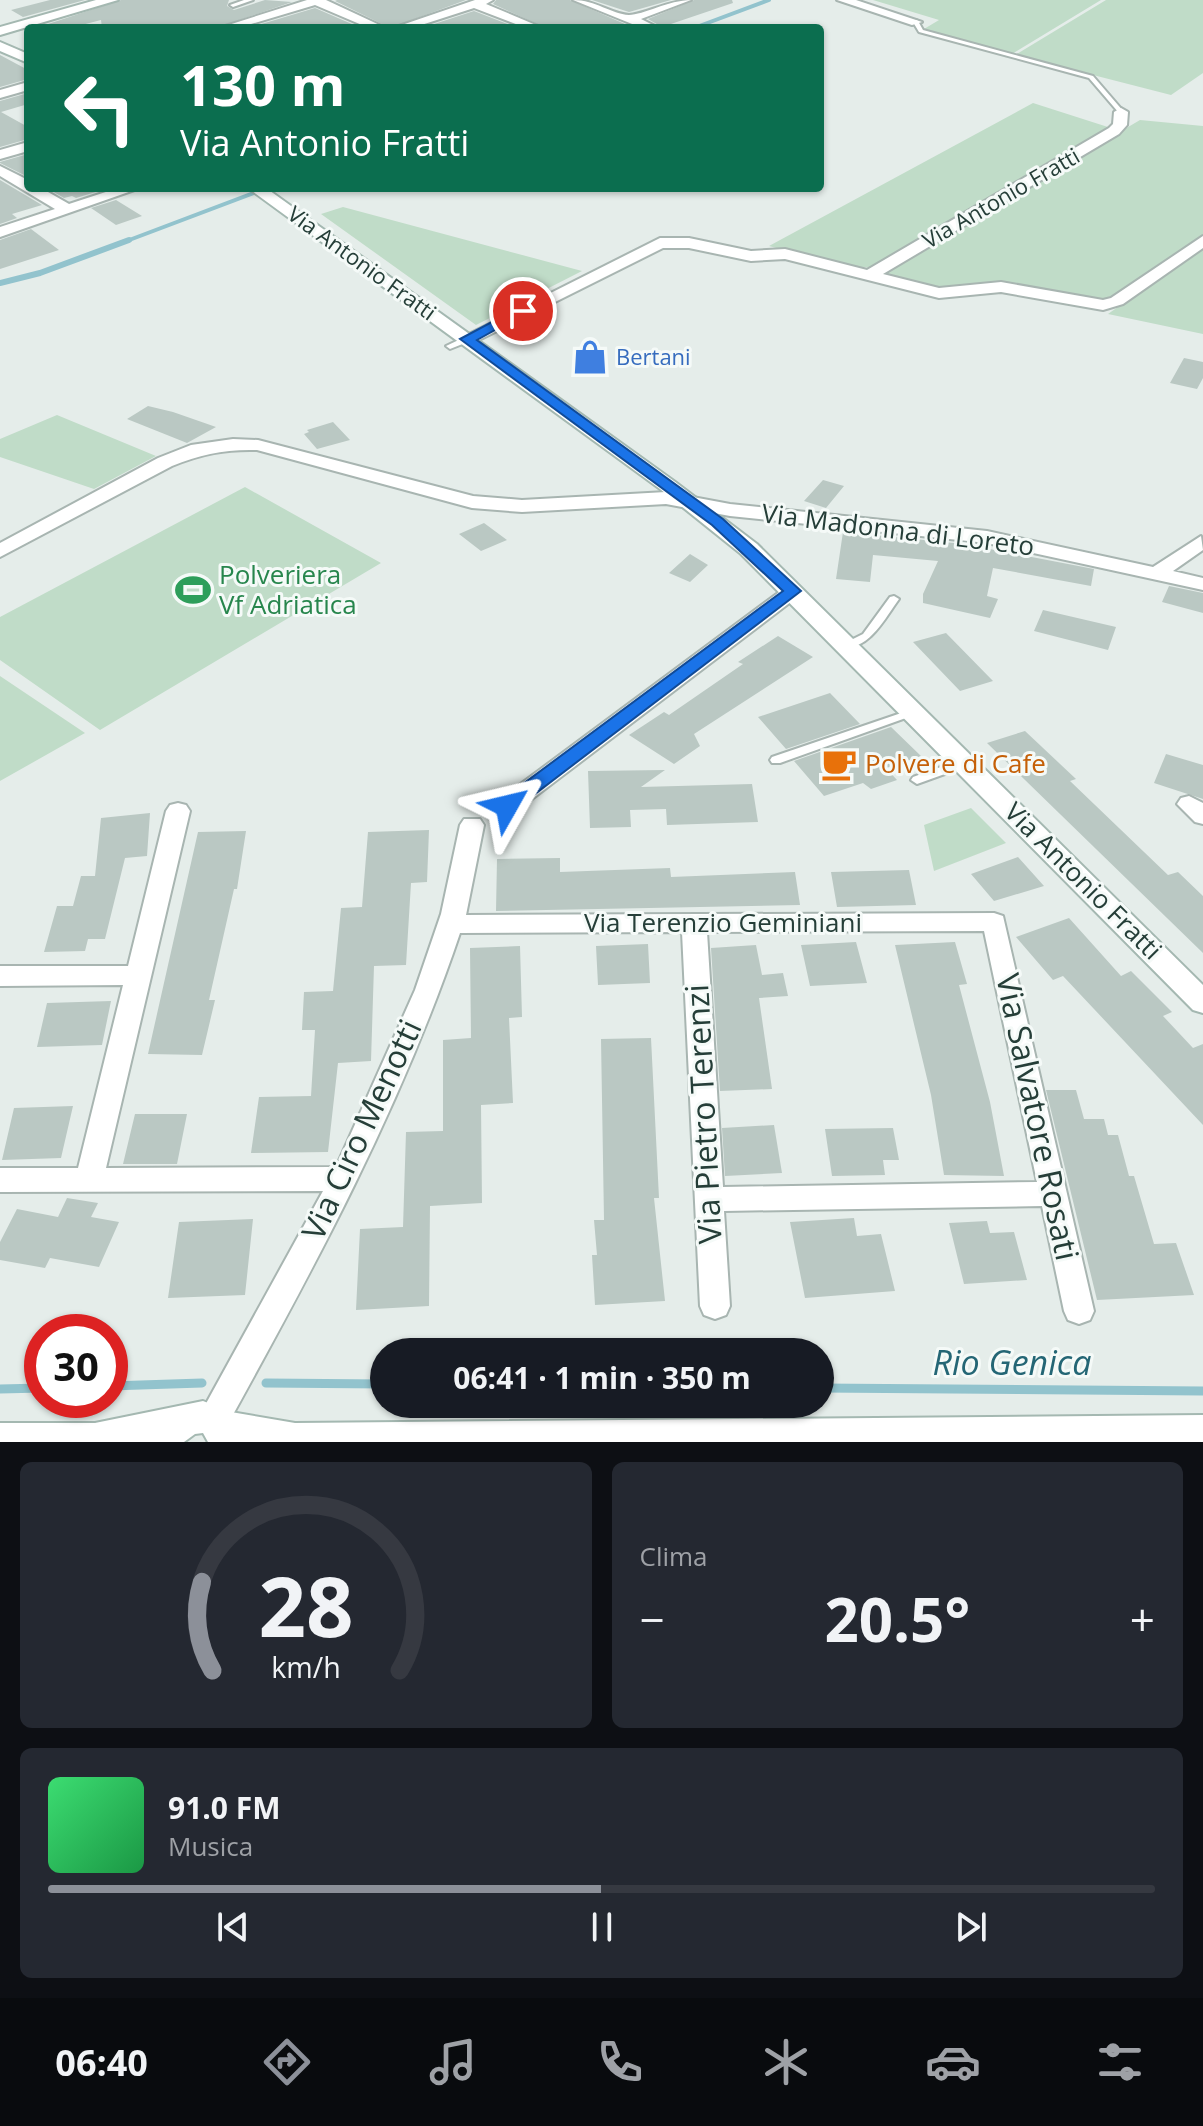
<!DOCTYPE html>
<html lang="it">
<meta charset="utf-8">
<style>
:root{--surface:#171b24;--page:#242831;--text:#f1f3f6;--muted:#9ea1a6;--line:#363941;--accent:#8c9099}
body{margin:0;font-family:"Open Sans",sans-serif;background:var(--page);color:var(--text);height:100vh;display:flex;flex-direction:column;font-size:30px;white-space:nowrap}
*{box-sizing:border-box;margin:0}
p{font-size:26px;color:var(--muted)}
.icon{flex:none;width:44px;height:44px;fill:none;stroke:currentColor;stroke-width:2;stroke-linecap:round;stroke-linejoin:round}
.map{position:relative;height:1442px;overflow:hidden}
.drawer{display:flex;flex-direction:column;gap:20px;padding:20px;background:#0d0f14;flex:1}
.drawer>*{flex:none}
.hud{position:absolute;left:24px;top:24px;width:800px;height:168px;border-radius:8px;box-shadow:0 2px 6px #0004;background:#0b6e4f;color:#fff;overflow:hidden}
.speed{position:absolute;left:24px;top:1314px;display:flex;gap:16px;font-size:40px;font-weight:700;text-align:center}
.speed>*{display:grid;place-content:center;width:104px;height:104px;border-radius:50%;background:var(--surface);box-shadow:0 2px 6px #0004;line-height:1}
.speed .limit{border:12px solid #d22;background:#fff;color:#111}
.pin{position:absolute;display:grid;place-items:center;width:68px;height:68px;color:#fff;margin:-34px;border:4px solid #fff;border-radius:50%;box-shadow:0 2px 8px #0007}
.me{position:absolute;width:88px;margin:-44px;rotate:53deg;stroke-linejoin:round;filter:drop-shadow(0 0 6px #0008)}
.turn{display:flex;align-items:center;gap:28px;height:168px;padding:0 24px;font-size:36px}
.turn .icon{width:104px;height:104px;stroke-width:2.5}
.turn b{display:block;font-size:56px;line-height:68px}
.big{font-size:60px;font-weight:700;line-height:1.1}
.drawer .tile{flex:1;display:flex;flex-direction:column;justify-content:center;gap:12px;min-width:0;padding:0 28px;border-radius:12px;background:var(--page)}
.drawer .dial{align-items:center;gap:0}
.dial svg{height:208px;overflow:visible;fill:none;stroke:var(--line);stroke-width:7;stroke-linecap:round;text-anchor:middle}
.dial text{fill:var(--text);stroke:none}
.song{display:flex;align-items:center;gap:24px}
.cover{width:96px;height:96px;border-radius:12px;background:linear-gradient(135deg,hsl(140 70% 55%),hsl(140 70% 35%))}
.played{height:8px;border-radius:4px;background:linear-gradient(90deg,var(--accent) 50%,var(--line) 50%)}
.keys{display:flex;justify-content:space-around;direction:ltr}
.heat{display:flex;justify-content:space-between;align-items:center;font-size:44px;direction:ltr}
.drawer .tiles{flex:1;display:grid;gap:20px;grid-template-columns:1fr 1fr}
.tile:last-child{grid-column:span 2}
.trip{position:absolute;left:370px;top:1338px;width:464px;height:80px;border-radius:40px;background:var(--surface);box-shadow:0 2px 6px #0004;font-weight:700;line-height:80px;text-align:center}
.tabs{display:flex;height:128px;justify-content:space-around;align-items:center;background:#090b0e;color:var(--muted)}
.tabs .icon{width:56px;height:56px}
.tabs .current{color:var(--accent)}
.tabs b{font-size:36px;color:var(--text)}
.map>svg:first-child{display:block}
</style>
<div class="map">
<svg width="1203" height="1442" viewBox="0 0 1203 1442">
<rect width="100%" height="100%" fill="#e5edea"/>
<!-- green -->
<path fill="#c0dcc8" d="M873,0H1101L1012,54L924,29L939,20Z
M1106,0H1203V73L1171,95L1015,55Z
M1033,103L1111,128L874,267L850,268L769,246Z
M1140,120L1203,126V236L1114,298L1102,303L990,282L943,291L878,275Z
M343,207L582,271L476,325L321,214Z
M1203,247V334L1108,314Z
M57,415L156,456L94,489L0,457V439Z
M245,487L381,563L100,730L0,660V617Z
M0,676L85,733L0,781Z
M971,808L1006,843L934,871L924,825Z"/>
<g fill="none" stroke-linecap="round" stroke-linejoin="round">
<!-- stream-far2 -->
<path stroke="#92c3cd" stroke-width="4" d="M694,28L769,0
M124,242L267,188"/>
<!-- stream-far1 -->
<path stroke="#92c3cd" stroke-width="6" d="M0,283L40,273L129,240"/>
<!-- stream -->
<path stroke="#92c3cd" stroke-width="9" d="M266,1383L384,1384
M110,1386L202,1383
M820,1388L1203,1391
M0,1389L42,1388"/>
</g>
<!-- building -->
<path fill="#bac8c3" d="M50,0H85L23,17L11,10Z
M121,0H229L227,6L234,10L265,0L292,2L216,28H102L101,20L70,28L39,27Z
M466,0L390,28L335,1L337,0Z
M496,0H570L634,28H546L493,4Z
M592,0H671L629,12Z
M694,0H732L733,3L662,27L648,19Z
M315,8L361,28H248Z
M474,11L518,28H422Z
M0,55L28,70V79L0,87Z
M28,93V104L1,112L28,127V139L0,147V101Z
M28,154V177L0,163V162Z
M0,180L42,205L12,214L17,218L0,224Z
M47,188H98L102,190L76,198L72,196L64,198Z
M116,200L142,216L116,225L91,208Z
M31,229L59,250L0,269V240Z
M1184,358L1203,362V378L1197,389L1170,383Z
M148,406L173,412L216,427L187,443L127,419Z
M333,422L350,440L317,449L304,434L309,432L307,430Z
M823,480L844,486L826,508L804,501Z
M484,523L507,540L481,551L459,534Z
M843,532L964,544L1094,569L1091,586L993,568L987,596L998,599L990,618L923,603V594L938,561L873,555L870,582L836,579Z
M690,554L708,565L690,582L669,573Z
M1169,586L1203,593V613L1162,602Z
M1043,610L1116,627L1108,650L1034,631Z
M946,633L993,681L960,691L913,642Z
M778,636L813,657L694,734L700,746L674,764L629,735L664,712L669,715L743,664L738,662Z
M830,693L860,724L786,749L758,717Z
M891,727L921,756L886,768L897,780L871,789L863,783L824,796L794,761Z
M1025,731L1076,779L1070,781L1168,875L1178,872L1203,896V953L987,743Z
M1166,754L1203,765V799L1154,783Z
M665,770L641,787L752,784L758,822L667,825L666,809L630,810L631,827L590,828L588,771Z
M150,813L147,856L125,858L105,939H88L85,951L44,952L57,906H73L81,876H95L101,818Z
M429,830L427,882L411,883L406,965L374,966L371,1061L338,1063L328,1152L251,1153L259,1097L311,1096L315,1030H302L304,992L333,991L341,908L362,907L368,832Z
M246,831L237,889H234L209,1000H215L202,1055L148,1054L198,832Z
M1018,857L1044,886L994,901L971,874Z
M560,858V872L670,868L671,877L795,872L800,905L496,911L497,859Z
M909,870L916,905L837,907L831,872Z
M1069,918L1121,976L1131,971L1172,1012L1163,1016L1193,1048L1203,1044V1125L1063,976L1053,980L1016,937Z
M856,942L867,983L810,986L801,945Z
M955,942L967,984L959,985L990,1102L1004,1176L944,1175L931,1095L895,945Z
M648,944L650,983L598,985L596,946Z
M756,945L762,975L783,973L788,996L759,998L772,1089L720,1091L711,948Z
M520,946L522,1017L509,1018L513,1103L481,1105L482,1203L430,1206L429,1306L356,1310L360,1229L403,1227L406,1132L443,1131V1040L471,1038L470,948Z
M111,1001L102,1045L37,1047L47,1003Z
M651,1038L659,1198H654L665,1301L595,1305L592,1255H597L594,1220H604L601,1039Z
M1046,1090H1076L1084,1119H1104L1108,1135H1118L1129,1176H1134L1154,1244L1176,1243L1194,1295L1097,1300Z
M73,1106L61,1158L2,1160L14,1108Z
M135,1114H187L177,1164H123Z
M774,1125L782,1173L725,1176L722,1128Z
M893,1128L899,1160H883L885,1175L832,1176L825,1129Z
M67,1198L98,1203L91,1217L119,1222L99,1267L50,1258L45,1268L0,1260V1242L17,1209L58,1217Z
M854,1218L857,1236L881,1234L895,1291L805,1298L790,1222Z
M253,1219L245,1295L168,1298L179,1222Z
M987,1221L990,1233L1014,1232L1027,1280L964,1284L949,1223Z"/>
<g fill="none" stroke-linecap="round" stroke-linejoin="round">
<!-- lane casing -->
<g stroke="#a8b5b1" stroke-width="4">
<path id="lane" d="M244,0H253L233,7L230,5Z
M916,20L918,21L923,30L1093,76L1124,112L1119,113L1089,78L919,32L913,22Z
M467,336L471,339L470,341L450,349L446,346Z
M894,596L899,599C885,618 870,649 843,648L842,646L843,644L863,634L890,597Z
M913,709L917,710L918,712L917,714L780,763H772L770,760L772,757Z
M963,759L969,763L967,766L917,784L911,780L913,777Z"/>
</g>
<!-- street casing -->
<g stroke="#a8b5b1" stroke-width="4">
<path id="street" d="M307,0H326L386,28H369L315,5L238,28H219Z
M475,0H493L486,4L543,28H526L474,8L412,28H393Z
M573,0C596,0 611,14 629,15C643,15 669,0 691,0L641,19L659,28H642Z
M837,0H856L922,22L912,25Z
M28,82V90L0,98V90Z
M1121,108L1128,112L1127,125L1119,134L883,274L939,288L1001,282L1103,300L1111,298L1203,236V248L1123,304L1103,310L1001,292L939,298L785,259L751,261L689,248H663L473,343H461L459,339L660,238H689L751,251L785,249L867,270L1109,128L1113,124L1114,112Z
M28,142V151L0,159V150Z
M0,166L28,180V188H41L69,204L118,188H140L0,237V227L55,209L0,176Z
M233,439L258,440L473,496L522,500L666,492L730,504L987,531L1153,567L1201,536L1203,550L1173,571L1203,578V590L987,543L730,516L666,504L522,512L472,508L257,450C226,449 201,454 172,466L0,557V543L158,458L191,445Z
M793,585L803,591L800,595L515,812H499L495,806L499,800L786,587Z
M1189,796L1203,803V824L1195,822L1177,804L1181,798Z
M178,803L186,805L190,811L106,1168L336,1167L415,990L441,914L460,825L464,819H480L484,825L466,915L994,913L1003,916L1094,1311L1090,1320L1079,1324L1068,1320L1064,1311L1042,1206L724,1211L730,1306L726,1315L715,1319L704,1315L700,1306L682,932L460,933C401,1108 314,1268 225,1429L214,1434L203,1429L198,1419L203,1409L323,1191L0,1192V1168H78L123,985L0,986V966H128L166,811L170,805ZM984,931L1037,1182L723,1187L707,932Z"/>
</g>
<!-- secondary casing -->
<g stroke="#a4b8b1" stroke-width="4">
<path id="secondary" d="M96,0H118L0,35V27Z
M0,42L28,54V63L0,51Z
M248,188H266L674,481L757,544L1203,985V1013L1193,1010L741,554L660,489Z
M203,1401L231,1412L295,1423L1203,1415V1442H208L203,1433L195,1434L184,1442H0V1423H95Z"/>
</g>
<!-- lane -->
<use href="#lane" fill="#fff" fill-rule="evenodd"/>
<!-- street -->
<use href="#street" fill="#fff" fill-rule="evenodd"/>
<!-- secondary -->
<use href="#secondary" fill="#fff" fill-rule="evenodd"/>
</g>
<!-- route -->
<path fill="#1a73e8" stroke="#114b97" stroke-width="2" d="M518,308L529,311L477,340L723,519L801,591L514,810L507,812L498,806L500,801L783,591L712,525L460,339Z"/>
<!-- icons -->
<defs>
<g id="shop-bare" transform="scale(2.76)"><path d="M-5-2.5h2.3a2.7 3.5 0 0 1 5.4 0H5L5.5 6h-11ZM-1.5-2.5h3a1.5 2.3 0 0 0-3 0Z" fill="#3f7fe0" stroke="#f5faf8" stroke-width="2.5" paint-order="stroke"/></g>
<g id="stadium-bare" transform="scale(2.76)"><path d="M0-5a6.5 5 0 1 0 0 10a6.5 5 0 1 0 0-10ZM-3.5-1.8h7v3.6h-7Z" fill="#2e9e5b" stroke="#f5faf8" stroke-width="2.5" paint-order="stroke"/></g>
<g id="cafe-bare" transform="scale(2.76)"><path d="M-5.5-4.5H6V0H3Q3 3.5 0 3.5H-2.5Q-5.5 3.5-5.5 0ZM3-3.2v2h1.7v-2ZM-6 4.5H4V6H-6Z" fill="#e8710a" stroke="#f5faf8" stroke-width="2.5" paint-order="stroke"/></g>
</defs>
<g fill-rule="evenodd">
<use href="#shop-bare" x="590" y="357"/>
<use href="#stadium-bare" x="193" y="590"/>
<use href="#cafe-bare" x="839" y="764"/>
</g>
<g text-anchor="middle" stroke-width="6" stroke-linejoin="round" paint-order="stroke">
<!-- far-street labels -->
<g font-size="22" fill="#253e38" stroke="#f5faf8">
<text transform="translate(1001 198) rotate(-30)" y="8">Via Antonio Fratti</text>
<text transform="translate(362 263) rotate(36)" y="8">Via Antonio Fratti</text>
</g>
<!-- far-shop labels -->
<g font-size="22" fill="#366cbe" stroke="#f5faf8" text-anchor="start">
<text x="616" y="365">Bertani</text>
</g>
<!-- street labels -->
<g font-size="26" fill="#253e38" stroke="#f5faf8">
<text transform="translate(898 530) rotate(7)" y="9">Via Madonna di Loreto</text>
<text transform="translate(1083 881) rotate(45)" y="9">Via Antonio Fratti</text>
<text x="723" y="932">Via Terenzio Geminiani</text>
</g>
<!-- leisure labels -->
<g font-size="26" fill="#27864d" stroke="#f5faf8" text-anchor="start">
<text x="219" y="584">Polveriera<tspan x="219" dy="30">Vf Adriatica</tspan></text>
</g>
<!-- food labels -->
<g font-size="26" fill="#c56008" stroke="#f5faf8" text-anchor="start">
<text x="865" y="773">Polvere di Cafe</text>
</g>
<!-- near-street labels -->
<g font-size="32" fill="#253e38" stroke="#f5faf8">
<text transform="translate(704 1114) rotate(-93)" y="11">Via Pietro Terenzi</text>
<text transform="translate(1037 1117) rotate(78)" y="11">Via Salvatore Rosati</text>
<text transform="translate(362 1130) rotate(-65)" y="11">Via Ciro Menotti</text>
</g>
<!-- near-water labels -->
<g font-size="34" font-style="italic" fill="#246675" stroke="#f5faf8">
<text x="1012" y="1375">Rio Genica</text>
</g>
</g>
</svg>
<div class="speed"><div class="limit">30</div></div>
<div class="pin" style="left:523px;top:311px;background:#d93025"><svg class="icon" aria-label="arrive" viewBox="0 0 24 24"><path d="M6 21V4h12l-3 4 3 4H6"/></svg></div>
<svg class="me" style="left:507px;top:806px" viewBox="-20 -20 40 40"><path d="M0-17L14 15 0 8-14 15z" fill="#1a73e8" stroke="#fff" stroke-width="4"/></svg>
<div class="trip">06:41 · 1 min · 350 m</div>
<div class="hud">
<div class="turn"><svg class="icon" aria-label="left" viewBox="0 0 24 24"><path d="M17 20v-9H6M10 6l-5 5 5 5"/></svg><div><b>130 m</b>Via Antonio Fratti</div></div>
</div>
</div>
<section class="drawer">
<div class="tiles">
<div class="tile dial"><svg viewBox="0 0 100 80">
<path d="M14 69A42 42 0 1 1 86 69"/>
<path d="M14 69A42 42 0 0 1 10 35" stroke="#8c9099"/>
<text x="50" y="56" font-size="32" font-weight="700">28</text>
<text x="50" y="72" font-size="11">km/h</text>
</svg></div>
<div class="tile"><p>Clima</p>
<div class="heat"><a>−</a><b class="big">20.5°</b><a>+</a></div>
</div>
<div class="tile">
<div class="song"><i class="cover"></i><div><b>91.0 FM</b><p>Musica</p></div></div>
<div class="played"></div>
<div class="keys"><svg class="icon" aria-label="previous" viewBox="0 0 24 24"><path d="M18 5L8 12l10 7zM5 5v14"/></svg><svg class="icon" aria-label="pause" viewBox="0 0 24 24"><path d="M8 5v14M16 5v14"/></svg><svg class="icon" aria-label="next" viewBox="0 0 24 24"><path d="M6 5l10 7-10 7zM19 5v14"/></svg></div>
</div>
</div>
</section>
<nav class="tabs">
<b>06:40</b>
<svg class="icon current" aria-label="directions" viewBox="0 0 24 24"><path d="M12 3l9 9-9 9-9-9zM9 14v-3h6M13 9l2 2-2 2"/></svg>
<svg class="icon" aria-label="music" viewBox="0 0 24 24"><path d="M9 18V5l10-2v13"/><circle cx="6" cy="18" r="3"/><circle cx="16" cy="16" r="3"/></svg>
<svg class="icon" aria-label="phone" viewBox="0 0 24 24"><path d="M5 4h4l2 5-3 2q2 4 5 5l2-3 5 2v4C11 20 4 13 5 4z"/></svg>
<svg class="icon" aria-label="climate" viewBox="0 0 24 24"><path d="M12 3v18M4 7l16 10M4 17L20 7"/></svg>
<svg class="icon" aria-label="car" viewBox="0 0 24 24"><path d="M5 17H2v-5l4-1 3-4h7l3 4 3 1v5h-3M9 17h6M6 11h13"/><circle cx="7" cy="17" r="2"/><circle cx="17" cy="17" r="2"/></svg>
<svg class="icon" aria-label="filters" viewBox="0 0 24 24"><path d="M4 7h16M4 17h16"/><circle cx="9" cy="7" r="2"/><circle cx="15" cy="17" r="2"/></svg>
</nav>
